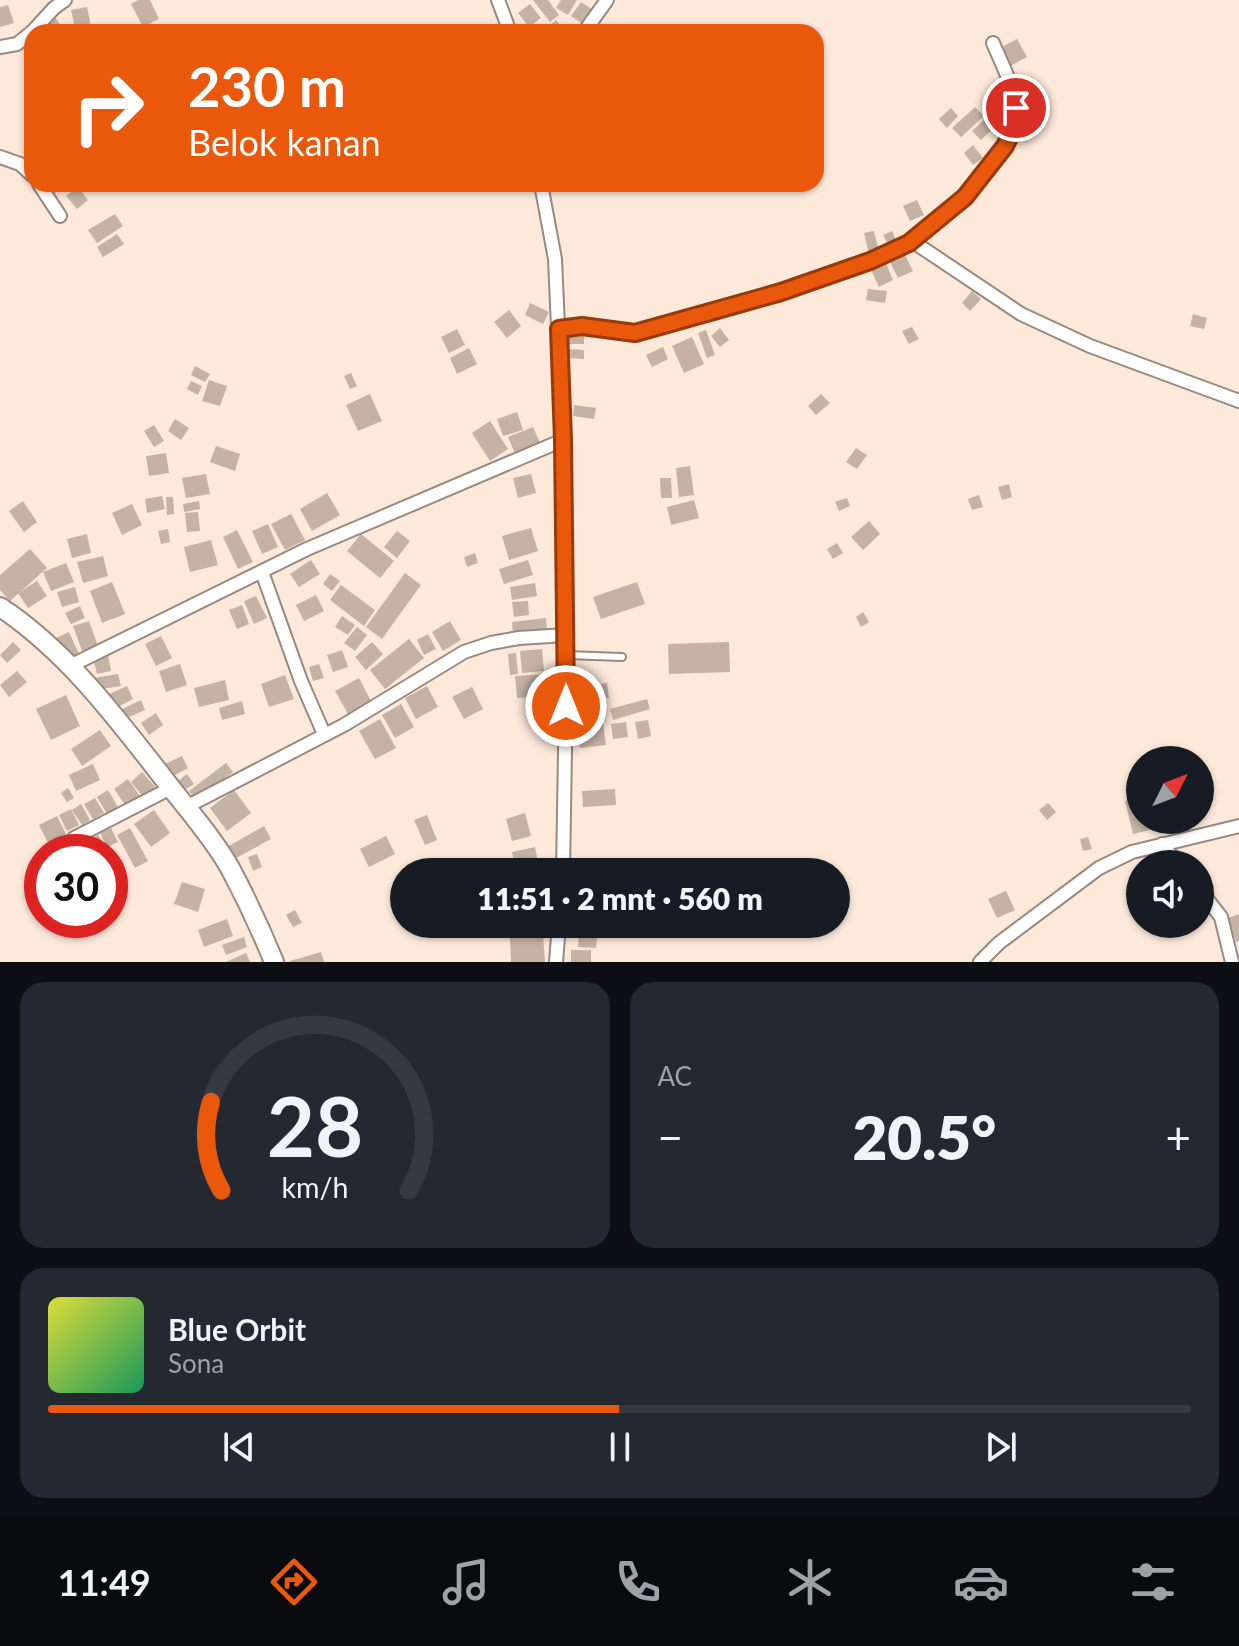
<!DOCTYPE html>
<html lang="id">
<meta charset="utf-8">
<style>
:root{--surface:#171b24;--page:#242831;--text:#f1f3f6;--muted:#9ea1a6;--line:#363941;--accent:#ea580c}
body{margin:0;font-family:Lato,sans-serif;background:var(--page);color:var(--text);height:100vh;display:flex;flex-direction:column;font-size:30px;white-space:nowrap}
*{box-sizing:border-box;margin:0}
p{font-size:26px;color:var(--muted)}
.icon{flex:none;width:44px;height:44px;fill:none;stroke:currentColor;stroke-width:2;stroke-linecap:round;stroke-linejoin:round}
.map{position:relative;height:962px;overflow:hidden}
.panel{display:flex;flex-direction:column;gap:20px;padding:20px;background:#0d0f14;flex:1}
.panel>*{flex:none}
.banner{position:absolute;left:24px;top:24px;width:800px;height:168px;border-radius:24px;box-shadow:0 2px 6px #0004;background:#ea580c;color:#fff;overflow:hidden}
.needle{width:52px;rotate:48deg}
.tools{position:absolute;left:1126px;top:746px;display:grid;gap:16px}
.tools a{display:grid;place-items:center;width:88px;height:88px;border-radius:50%;background:var(--surface);box-shadow:0 2px 6px #0004;font-size:40px}
.speed{position:absolute;left:24px;top:834px;display:flex;gap:16px;font-size:40px;font-weight:700;text-align:center}
.speed>*{display:grid;place-content:center;width:104px;height:104px;border-radius:50%;background:var(--surface);box-shadow:0 2px 6px #0004;line-height:1}
.speed .limit{border:12px solid #d22;background:#fff;color:#111}
.pin{position:absolute;display:grid;place-items:center;width:68px;height:68px;color:#fff;margin:-34px;border:4px solid #fff;border-radius:50%;box-shadow:0 2px 8px #0007}
.me{position:absolute;width:88px;margin:-44px;rotate:0deg;stroke-linejoin:round;filter:drop-shadow(0 0 6px #0008)}
.turn{display:flex;align-items:center;gap:28px;height:168px;padding:0 32px;font-size:36px}
.turn .icon{width:104px;height:104px;stroke-width:2.5}
.turn b{display:block;font-size:56px;line-height:68px}
.big{font-size:60px;font-weight:800;line-height:1.1}
.panel .card{flex:1;display:flex;flex-direction:column;justify-content:center;gap:12px;min-width:0;padding:0 28px;border-radius:24px;background:var(--page)}
.panel .dial{align-items:center;gap:0}
.dial svg{height:208px;overflow:visible;fill:none;stroke:var(--line);stroke-width:7;stroke-linecap:round;text-anchor:middle}
.dial text{fill:var(--text);stroke:none}
.song{display:flex;align-items:center;gap:24px}
.cover{width:96px;height:96px;border-radius:12px;background:linear-gradient(135deg,hsl(60 70% 55%),hsl(150 70% 35%))}
.played{height:8px;border-radius:4px;background:linear-gradient(90deg,var(--accent) 50%,var(--line) 50%)}
.keys{display:flex;justify-content:space-around;direction:ltr}
.heat{display:flex;justify-content:space-between;align-items:center;font-size:44px;direction:ltr}
.panel .tiles{flex:1;display:grid;gap:20px;grid-template-columns:1fr 1fr}
.card:last-child{grid-column:span 2}
.trip{position:absolute;left:390px;top:858px;width:460px;height:80px;border-radius:40px;background:var(--surface);box-shadow:0 2px 6px #0004;font-weight:800;line-height:80px;text-align:center}
.tabs{display:flex;height:128px;justify-content:space-around;align-items:center;background:#090b0e;color:var(--muted)}
.tabs .icon{width:56px;height:56px}
.tabs .current{color:var(--accent)}
.tabs b{font-size:36px;color:var(--text)}
.map>svg:first-child{display:block}
</style>
<div class="map">
<svg width="1239" height="962" viewBox="0 0 1239 962">
<rect width="100%" height="100%" fill="#fce9da"/>
<!-- building -->
<path fill="#c4b2a4" d="M138,0H150L159,19L143,27L131,4Z
M533,0H548L559,15L550,22Z
M561,0H577L568,15L556,8Z
M581,2L592,9L583,24L571,16Z
M530,4L541,18L529,27L518,13Z
M8,5L14,23L0,27V7Z
M87,7L92,31L76,32L71,10Z
M55,17L65,32H43L40,28Z
M556,20L566,32H543Z
M1017,39L1027,57L1010,66L1000,48Z
M1031,94L1035,104L1023,109L1019,98Z
M975,107L984,116L961,137L952,128Z
M951,108L958,116L947,128L939,119Z
M988,116L997,125L981,140L972,131Z
M973,145L983,158L973,165L964,153Z
M47,184H69L53,194Z
M622,184H641V190H621Z
M78,187L88,200L77,209L66,196Z
M917,200L924,215L910,221L903,206Z
M115,214L123,226L97,243L88,230Z
M874,231L879,251L869,254L864,233Z
M892,231L897,242L889,246L883,235Z
M117,234L124,244L103,257L97,247Z
M904,253L913,271L898,278L889,260Z
M885,261L893,280L879,287L870,268Z
M868,289L887,291L885,303L866,300Z
M972,291L981,299L970,311L962,303Z
M530,303L549,312L543,324L525,315Z
M509,310L521,326L507,338L494,322Z
M1193,314L1207,318L1204,329L1190,326Z
M912,327L919,339L909,344L902,331Z
M720,328L729,340L720,347L711,336Z
M457,329L465,345L449,353L441,337Z
M706,330L715,355L707,358L698,333Z
M565,333L584,334V344H565Z
M692,337L704,364L684,373L672,346Z
M663,347L668,359L652,367L646,355Z
M469,348L477,364L457,374L450,358Z
M567,349L584,350V359L567,358Z
M195,366L210,374L205,382L191,375Z
M351,373L357,386L350,389L344,376Z
M209,380L227,386L220,406L202,401Z
M191,381L202,386L198,395L187,389Z
M370,394L382,421L358,431L346,405Z
M821,394L830,403L816,415L808,406Z
M574,405L596,408L594,419L573,416Z
M517,412L523,430L503,436L497,419Z
M175,419L189,428L181,440L168,431Z
M490,421L508,449L490,461L472,433Z
M154,425L164,441L154,447L144,431Z
M533,427L541,445L516,456L508,437Z
M216,446L240,454L235,471L210,462Z
M856,448L867,455L857,469L846,462Z
M166,453L169,473L149,476L146,456Z
M690,466L694,495L679,497L676,468Z
M206,474L210,494L186,498L182,478Z
M531,474L536,493L518,498L513,478Z
M660,478H671L672,498H661Z
M1009,484L1012,497L1002,500L998,487Z
M327,493L340,515L312,531L300,509Z
M979,495L983,507L972,510L968,499Z
M162,496L165,509L147,513L145,499Z
M166,497H173L174,514L167,515Z
M847,498L850,506L839,511L835,502Z
M694,500L699,518L671,525L667,507Z
M23,501L37,522L24,532L9,511Z
M199,501L200,509L184,512L183,504Z
M132,504L142,525L122,535L112,513Z
M198,512L200,531L187,532L185,513Z
M291,514L305,540L285,550L271,524Z
M869,521L880,534L863,550L851,537Z
M268,524L278,547L262,554L252,531Z
M531,528L538,551L509,560L502,536Z
M168,529L170,542L161,544L158,531Z
M237,530L253,562L238,569L223,537Z
M397,531L410,541L397,558L384,547Z
M87,534L91,553L72,558L67,539Z
M361,534L394,561L380,578L347,551Z
M211,540L218,565L190,572L184,547Z
M837,543L843,553L833,559L827,549Z
M30,549L47,568L10,601L0,590V575Z
M475,553L478,563L467,567L464,557Z
M103,556L108,576L83,583L77,562Z
M311,560L320,574L299,587L290,574Z
M528,560L533,575L504,584L499,569Z
M66,563L74,582L51,591L43,572Z
M405,573L421,585L382,639L366,627Z
M330,574L340,581L332,591L323,584Z
M37,581L47,596L28,608L18,593Z
M112,582L125,614L102,623L90,591Z
M637,582L645,604L601,619L593,597Z
M535,583L537,596L512,600L510,587Z
M341,585L375,610L364,626L330,600Z
M75,587L79,602L62,607L57,592Z
M316,595L324,611L304,621L296,605Z
M256,596L267,618L254,624L244,601Z
M528,601L529,615L514,617L512,602Z
M242,605L249,624L237,629L229,610Z
M80,606L85,618L71,624L65,613Z
M863,612L869,622L861,627L856,617Z
M342,616L355,625L348,635L335,627Z
M546,618L547,630L513,634L512,622Z
M89,621L98,646L82,651L73,626Z
M450,621L461,640L443,651L432,632Z
M357,627L367,635L355,651L344,643Z
M69,632L79,654L66,660L56,638Z
M428,634L436,649L424,655L417,640Z
M161,636L172,658L156,666L145,644Z
M409,639L424,658L385,689L370,670Z
M13,642L21,650L7,663L0,655Z
M372,642L383,654L366,670L355,657Z
M729,642L730,672L669,674L668,644Z
M542,649L544,671L522,673L520,651Z
M342,650L348,667L333,672L327,655Z
M516,653L518,674L510,675L508,654Z
M108,655L111,671L97,674L93,658Z
M180,664L187,685L166,692L159,671Z
M319,664L324,678L313,681L309,667Z
M17,671L27,682L9,697L0,685Z
M118,674L121,686L96,690L94,678Z
M549,674L550,696L517,698L515,676Z
M285,675L294,699L269,707L261,684Z
M359,678L371,701L348,714L335,691Z
M225,680L229,700L199,707L194,688Z
M607,683L609,698L577,703L574,688Z
M127,686L133,699L112,710L105,696Z
M427,686L438,707L416,719L405,698Z
M472,687L483,709L464,719L452,697Z
M66,695L80,726L51,740L36,709Z
M647,699L650,709L613,720L610,709Z
M141,700L145,710L125,719L120,710Z
M242,701L245,714L222,720L219,708Z
M401,704L414,727L395,738L382,715Z
M156,713L163,725L149,735L141,723Z
M380,719L396,748L375,759L359,731Z
M648,720L651,736L638,739L635,722Z
M626,722L628,737L613,739L611,724Z
M603,723L606,745L580,748L577,726Z
M100,730L111,746L82,766L71,749Z
M182,756L188,768L171,777L165,764Z
M226,763L233,772L196,800L189,791Z
M93,764L100,780L76,791L69,775Z
M142,772L157,789L145,799L131,782Z
M187,774L194,784L183,791L177,782Z
M128,779L140,796L126,806L114,789Z
M68,788L74,798L67,802L61,793Z
M615,789L616,805L583,807L582,791Z
M108,790L118,807L107,814L97,797Z
M234,790L251,813L227,831L210,808Z
M1140,797V820H1152L1154,829L1133,834L1125,801Z
M95,798L104,813L93,819L84,804Z
M1048,803L1056,812L1047,820L1039,810Z
M81,804L90,820L82,825L72,810Z
M71,809L79,825L67,831L59,815Z
M154,810L170,833L151,847L134,824Z
M525,813L531,836L512,841L506,819Z
M427,815L437,840L425,845L414,820Z
M57,816L67,836L49,845L39,825Z
M264,826L271,839L236,858L229,846Z
M111,828L118,842L107,847L100,833Z
M130,828L148,861L135,868L117,835Z
M98,835L105,846L95,852L89,841Z
M386,836L395,854L369,867L360,849Z
M1088,837L1092,849L1083,851L1080,839Z
M83,841L90,852H77L74,846Z
M535,847L539,867L516,872L512,852Z
M257,854L262,867L253,871L248,857Z
M613,865L614,872H590L589,869Z
M182,882L205,889L198,912L174,904Z
M1006,891L1015,910L997,918L988,899Z
M295,910L302,923L293,927L286,915Z
M1239,914V941L1236,942L1228,918Z
M227,919L233,936L204,947L198,930Z
M619,924H645L644,931L618,927Z
M579,934L597,936L596,948L578,947Z
M543,935L545,962H511L510,937Z
M244,937L247,947L226,955L222,945Z
M571,950H591V962H571Z
M321,952L324,962H290V961Z
M246,953L250,962H226Z"/>
<g fill="none" stroke-linecap="round" stroke-linejoin="round">
<!-- lane casing -->
<g stroke="#9a897c" stroke-width="10">
<path id="lane" d="M566,655L622,657"/>
</g>
<!-- street casing -->
<g stroke="#9a897c" stroke-width="16">
<path id="street" d="M498,0L510,32
M32,32L54,8L65,0
M584,32L607,0
M0,47L17,44L32,32
M0,157L20,164L32,175
M39,184L60,216
M541,184L555,259L563,440L566,689L563,872
M909,243C938,221 1013,157 1016,119C1019,95 1002,65 993,43
M559,329L582,326L635,333L781,292L870,261L900,247L915,243L1021,314L1090,346L1239,401
M262,572L301,681L324,734
M70,666L307,549L563,440
M186,807L344,725L464,652L491,643L519,638L566,635
M74,838L171,788
M1162,844L1178,864
M1200,890L1221,917L1232,962
M556,962L559,924
M980,962L999,943L1099,868L1132,852L1239,826"/>
</g>
<!-- secondary casing -->
<g stroke="#9a897c" stroke-width="22">
<path id="secondary" d="M0,607C68,652 118,720 168,784C189,811 213,838 230,868C246,898 261,930 274,962"/>
</g>
<!-- lane -->
<use href="#lane" stroke="#fff" stroke-width="6"/>
<!-- street -->
<use href="#street" stroke="#fff" stroke-width="12"/>
<!-- secondary -->
<use href="#secondary" stroke="#fff" stroke-width="18"/>
</g>
<g fill="none" stroke-linecap="round" stroke-linejoin="round">
<!-- route casing -->
<g stroke="#983908" stroke-width="20">
<path id="route" d="M566,706L563,440L559,329L582,326L635,333L781,292L870,261L909,243L965,197L1005,146L1016,123V108"/>
</g>
<!-- route -->
<use href="#route" stroke="#ea580c" stroke-width="14"/>
</g>
</svg>
<div class="tools">
<a><svg class="needle" viewBox="-14 -14 28 28"><path d="M0-13l5 13h-10z" fill="#e53935"/><path d="M0 13l5-13h-10z" fill="#9ea1a6"/></svg></a>
<a><svg class="icon" aria-label="sound" viewBox="0 0 24 24"><path d="M4 9h4l5-4v14l-5-4H4zM17 9q2 3 0 6"/></svg></a>
</div>
<div class="speed"><div class="limit">30</div></div>
<div class="pin" style="left:1016px;top:108px;background:#d93025"><svg class="icon" aria-label="arrive" viewBox="0 0 24 24"><path d="M6 21V4h12l-3 4 3 4H6"/></svg></div>
<svg class="me" style="left:566px;top:706px" viewBox="-20 -20 40 40"><circle r="17" fill="#ea580c" stroke="#fff" stroke-width="3"/><path d="M0-11L8 9 0 5-8 9z" fill="#fff"/></svg>
<div class="trip">11:51 · 2 mnt · 560 m</div>
<div class="banner">
<div class="turn"><svg class="icon" aria-label="right" viewBox="0 0 24 24"><path d="M7 20v-9h11M14 6l5 5-5 5"/></svg><div><b>230 m</b>Belok kanan</div></div>
</div>
</div>
<section class="panel">
<div class="tiles">
<div class="card dial"><svg viewBox="0 0 100 80">
<path d="M14 69A42 42 0 1 1 86 69"/>
<path d="M14 69A42 42 0 0 1 10 35" stroke="#ea580c"/>
<text x="50" y="56" font-size="32" font-weight="700">28</text>
<text x="50" y="72" font-size="11">km/h</text>
</svg></div>
<div class="card"><p>AC</p>
<div class="heat"><a>−</a><b class="big">20.5°</b><a>+</a></div>
</div>
<div class="card">
<div class="song"><i class="cover"></i><div><b>Blue Orbit</b><p>Sona</p></div></div>
<div class="played"></div>
<div class="keys"><svg class="icon" aria-label="previous" viewBox="0 0 24 24"><path d="M18 5L8 12l10 7zM5 5v14"/></svg><svg class="icon" aria-label="pause" viewBox="0 0 24 24"><path d="M8 5v14M16 5v14"/></svg><svg class="icon" aria-label="next" viewBox="0 0 24 24"><path d="M6 5l10 7-10 7zM19 5v14"/></svg></div>
</div>
</div>
</section>
<nav class="tabs">
<b>11:49</b>
<svg class="icon current" aria-label="directions" viewBox="0 0 24 24"><path d="M12 3l9 9-9 9-9-9zM9 14v-3h6M13 9l2 2-2 2"/></svg>
<svg class="icon" aria-label="music" viewBox="0 0 24 24"><path d="M9 18V5l10-2v13"/><circle cx="6" cy="18" r="3"/><circle cx="16" cy="16" r="3"/></svg>
<svg class="icon" aria-label="phone" viewBox="0 0 24 24"><path d="M5 4h4l2 5-3 2q2 4 5 5l2-3 5 2v4C11 20 4 13 5 4z"/></svg>
<svg class="icon" aria-label="climate" viewBox="0 0 24 24"><path d="M12 3v18M4 7l16 10M4 17L20 7"/></svg>
<svg class="icon" aria-label="car" viewBox="0 0 24 24"><path d="M5 17H2v-5l4-1 3-4h7l3 4 3 1v5h-3M9 17h6M6 11h13"/><circle cx="7" cy="17" r="2"/><circle cx="17" cy="17" r="2"/></svg>
<svg class="icon" aria-label="filters" viewBox="0 0 24 24"><path d="M4 7h16M4 17h16"/><circle cx="9" cy="7" r="2"/><circle cx="15" cy="17" r="2"/></svg>
</nav>
